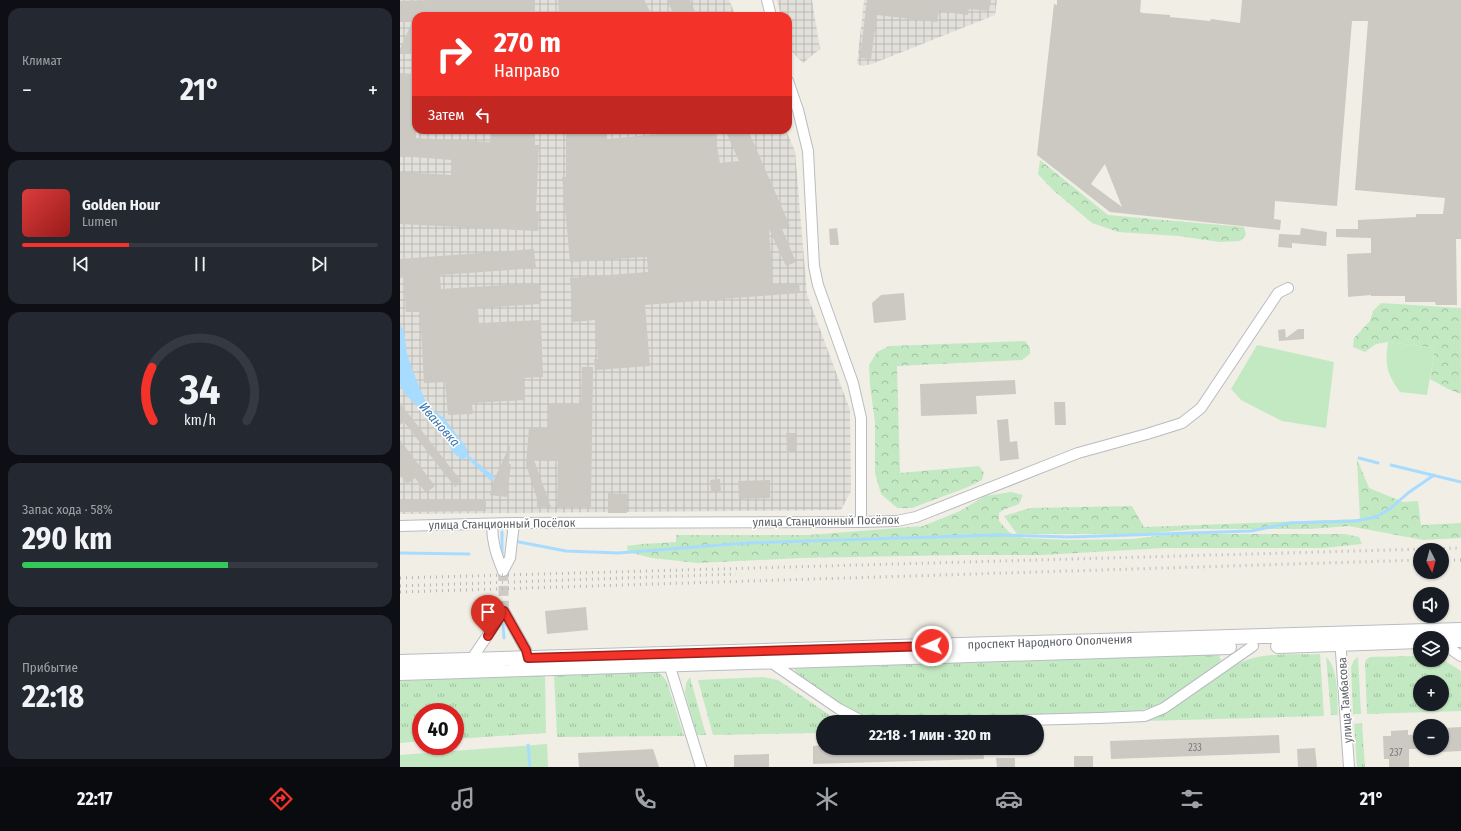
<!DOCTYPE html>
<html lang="ru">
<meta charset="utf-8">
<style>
:root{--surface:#171b24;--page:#242831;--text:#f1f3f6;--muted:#9ea1a6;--line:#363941;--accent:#f3322a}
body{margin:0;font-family:"Fira Sans Condensed",sans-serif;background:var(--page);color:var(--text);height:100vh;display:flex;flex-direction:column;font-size:15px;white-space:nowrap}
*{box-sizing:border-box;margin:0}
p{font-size:13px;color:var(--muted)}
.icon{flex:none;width:22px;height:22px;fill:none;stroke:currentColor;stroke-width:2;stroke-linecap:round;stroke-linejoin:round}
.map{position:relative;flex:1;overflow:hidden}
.details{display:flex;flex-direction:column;gap:8px;padding:8px;background:#0d0f14;width:400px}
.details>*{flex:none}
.top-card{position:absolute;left:12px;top:12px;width:380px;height:122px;border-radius:12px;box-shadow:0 1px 3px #0004;background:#f3322a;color:#fff;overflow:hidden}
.needle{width:26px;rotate:174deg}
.controls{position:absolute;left:1013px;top:543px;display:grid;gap:8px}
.controls a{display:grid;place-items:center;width:36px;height:36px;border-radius:50%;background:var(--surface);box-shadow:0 1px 3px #0004;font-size:20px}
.speed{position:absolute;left:12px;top:703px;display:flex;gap:8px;font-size:20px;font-weight:700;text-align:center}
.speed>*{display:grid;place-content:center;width:52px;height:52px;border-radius:50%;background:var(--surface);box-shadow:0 1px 3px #0004;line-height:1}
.speed .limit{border:6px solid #d22;background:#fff;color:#111}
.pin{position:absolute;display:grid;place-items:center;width:34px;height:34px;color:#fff;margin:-41px -17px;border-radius:50% 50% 50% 0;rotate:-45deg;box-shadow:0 0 4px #0007}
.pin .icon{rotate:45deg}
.me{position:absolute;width:44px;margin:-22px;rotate:268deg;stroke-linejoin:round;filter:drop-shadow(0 0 3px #0008)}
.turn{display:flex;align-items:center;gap:14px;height:84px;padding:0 16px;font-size:18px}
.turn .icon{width:52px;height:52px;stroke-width:2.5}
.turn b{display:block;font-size:28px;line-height:34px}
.then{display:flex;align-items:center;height:38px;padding:0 16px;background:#0003;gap:8px;font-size:15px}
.big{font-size:30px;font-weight:700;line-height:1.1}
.details .card{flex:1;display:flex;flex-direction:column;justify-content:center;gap:6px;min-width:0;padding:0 14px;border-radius:12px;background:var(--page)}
.details .dial{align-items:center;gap:0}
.dial svg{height:104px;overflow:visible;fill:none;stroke:var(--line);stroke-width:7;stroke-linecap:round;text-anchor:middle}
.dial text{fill:var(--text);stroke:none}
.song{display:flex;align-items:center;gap:12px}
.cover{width:48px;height:48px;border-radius:6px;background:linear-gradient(135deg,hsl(0 70% 55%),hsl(0 70% 35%))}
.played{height:4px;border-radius:2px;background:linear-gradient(90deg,var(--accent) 30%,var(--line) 30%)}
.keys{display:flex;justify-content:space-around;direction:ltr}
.heat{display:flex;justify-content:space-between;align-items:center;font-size:22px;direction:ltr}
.charge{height:6px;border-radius:3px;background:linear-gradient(90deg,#34c759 58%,var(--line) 0)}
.trip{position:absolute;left:416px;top:715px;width:228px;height:40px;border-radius:20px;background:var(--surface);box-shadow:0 1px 3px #0004;font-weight:700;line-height:40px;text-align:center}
.tabs{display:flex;height:64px;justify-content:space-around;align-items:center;background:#090b0e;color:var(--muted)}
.tabs .icon{width:28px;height:28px}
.tabs .on{color:var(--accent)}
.tabs b{font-size:18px;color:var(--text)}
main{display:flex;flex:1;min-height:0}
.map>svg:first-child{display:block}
</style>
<main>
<section class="details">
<div class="card"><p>Климат</p>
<div class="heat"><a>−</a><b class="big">21°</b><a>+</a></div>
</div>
<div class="card">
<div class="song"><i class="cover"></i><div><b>Golden Hour</b><p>Lumen</p></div></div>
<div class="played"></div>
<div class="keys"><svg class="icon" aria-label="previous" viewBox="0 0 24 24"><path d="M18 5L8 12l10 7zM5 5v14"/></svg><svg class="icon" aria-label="pause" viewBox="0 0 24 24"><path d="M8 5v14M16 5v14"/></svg><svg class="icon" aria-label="next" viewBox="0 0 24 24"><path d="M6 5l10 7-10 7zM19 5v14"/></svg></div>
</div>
<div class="card dial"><svg viewBox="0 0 100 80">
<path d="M14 69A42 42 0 1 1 86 69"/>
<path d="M14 69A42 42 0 0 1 13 28" stroke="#f3322a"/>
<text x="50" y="56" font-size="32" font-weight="700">34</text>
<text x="50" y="72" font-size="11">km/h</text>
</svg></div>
<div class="card"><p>Запас хода · 58%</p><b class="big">290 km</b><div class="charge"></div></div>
<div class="card"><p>Прибытие</p><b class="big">22:18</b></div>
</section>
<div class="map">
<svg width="1061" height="767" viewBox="0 0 1061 767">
<defs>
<pattern id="industrial-grid" width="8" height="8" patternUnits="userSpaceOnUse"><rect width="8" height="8" fill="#e1e0da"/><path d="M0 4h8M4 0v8" fill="none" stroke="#bab9b5"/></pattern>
<pattern id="grass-tufts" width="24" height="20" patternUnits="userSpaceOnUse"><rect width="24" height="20" fill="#c3e9c2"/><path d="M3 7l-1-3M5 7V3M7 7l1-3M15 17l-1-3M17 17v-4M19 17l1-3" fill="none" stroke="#a2c0a1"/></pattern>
<pattern id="forest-crowns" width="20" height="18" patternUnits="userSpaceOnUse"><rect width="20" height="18" fill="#c3e9c2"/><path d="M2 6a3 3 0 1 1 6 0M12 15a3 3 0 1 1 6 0" fill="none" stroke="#a2c0a1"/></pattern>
</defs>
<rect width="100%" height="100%" fill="#f1eee6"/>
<!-- industrial -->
<path fill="url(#industrial-grid)" d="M0,0H329L336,16H16V130H386L395,151L407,294L450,410L451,491L441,510L0,514Z
M377,0H412L420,49L403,63L388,48V16H381Z
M464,0H597L595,15L472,64L462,66L457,64Z"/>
<!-- grass -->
<path fill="url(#grass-tufts)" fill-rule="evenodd" d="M816,654L819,655L821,660L815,667C789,685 764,707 733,712L492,719C482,719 473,719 464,716C444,710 415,686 397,674L394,669L397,667Z
M920,654L924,716L745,721L761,714L835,665C860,651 892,655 920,654Z
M1020,656V660L1042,659L1061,671V711L967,714L965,664L966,660L970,657ZM1020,682H1042V704H1020Z
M926,657C939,668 937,699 938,715H931Z
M958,657L961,714H953L951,667L954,660Z
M255,671L262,675L267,682L284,736L157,737L154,674Z
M145,674L146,733L55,739V712H21V741L0,743V679Z
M290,677L306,735H297L285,693L286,683Z
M363,677L378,680L440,722H423V733L313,735L298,680Z
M962,723L965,767H957L954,724Z"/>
<!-- forest -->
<path fill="url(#forest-crowns)" d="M640,160L708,215L844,227L846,235L840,241L820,242L778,236L718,232L692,223L652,189L638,174Z
M981,303L1061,308V394L1048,389L1030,379L1035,348L988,342L976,344L965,352L953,347L954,338L970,321L973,311Z
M625,341L630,347V354L622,360L497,366L500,473L579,466L584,473L582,480L568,487L512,508H497L481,494L475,473V423L470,385L469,365L477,352L489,346Z
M957,459L969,488L1003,502L1018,501L1021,525L1061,523V538L1023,540L949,526L910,529H796L741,534H617L604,516L630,508L732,506L744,527L960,519Z
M611,492L623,495L619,504L603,510L599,513V521L609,532L615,536L624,538L669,540L733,539L770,534H945L959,537L962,544L924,548H765L642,555H563L401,558L298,563L252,558L228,552L227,546L242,544L276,542V535H409L523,526L560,511L585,496Z"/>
<!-- green -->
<path fill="#c3e9c2" d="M988,342L1035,348L1027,395L1000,392C986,372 985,365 988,342Z
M857,345L934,362L926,428L882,421L841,400L831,389Z
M147,744L148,767H0V755Z"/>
<!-- water -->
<path fill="#a8dcff" d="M0,325L4,331L7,353L12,369L24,398L32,409L44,418L66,447L68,455L95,477L91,481L66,457L63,460L52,452L48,442L20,409L4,393L0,385Z"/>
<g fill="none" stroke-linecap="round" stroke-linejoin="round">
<!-- stream -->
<path stroke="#a8dcff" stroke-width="3" d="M959,458L978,463
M991,465L1061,482
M119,542L166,551L218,553L347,543L596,535L670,537L851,531L890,523L955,521L976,517L991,508L1008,493L1034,475
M0,553L69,554
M102,555V532
M103,625L104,638
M128,745L130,767"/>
</g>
<!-- building -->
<path fill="#ccc9c3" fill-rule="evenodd" d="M31,0H135V16H16V54H0V49L12,22H0V1Z
M158,0H244L252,15L159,16Z
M267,0H290L297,16H274Z
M467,0H591L589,11L569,9L568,15L539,11L537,22L477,15L471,59L460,58Z
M657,0H741L740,12L743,13L770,15V17L810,21L811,19L840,23L842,0H1061V239H1056L1057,305H1036L1035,302H1005V296H971V295L948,297L947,254L971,253V238L936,237V229H958V220L1016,217V214H1043L1045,198L955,190L968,21H952L937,206L875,201L874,219L881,220L880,230L710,212L637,155L654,4L657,5ZM705,164L722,207L691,184Z
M0,73L16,74V138L90,142L91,130H135V145H139L136,212H139L138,231L0,224V172L51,175L52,160L0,156Z
M166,130H207V139L301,130H314L320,163L339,161L325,130H348L390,226L382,229L396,262L386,266L369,229L373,285L399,283L400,293L245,305L250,366L195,370L194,359H198L195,320L173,322L170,278L248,272L247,257L170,262L162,177H166Z
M437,228L439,245H430L429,229Z
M901,228L927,232L926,246L892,243V248L878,247L879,234L900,235Z
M134,249L136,268L40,275L41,289L139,283L140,304L78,308L79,323L141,320L143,377L123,378L125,400L72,403L73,414L48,415L45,382L24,383L20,312H6L4,277L0,278V259Z
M504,293L506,320L474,323L472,303L481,295Z
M885,329L886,338L898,329H904V339L879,341L878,330Z
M182,367H193L191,507H157L158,461L134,460L151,507H137V499L126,465L129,427L148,428L149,403L181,404Z
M615,380L616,394L576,396L577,414L521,416L520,384Z
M654,402H665L666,425H655Z
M0,403L62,482L55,487L4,422L0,425Z
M608,419L610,442L617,441L619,459L600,461L597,420Z
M386,433H396L397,452L387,453Z
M0,440L35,486L26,493L15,478L7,484L0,475Z
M110,445L109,464H111L107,497L90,495L92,484Z
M320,479L321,491L311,492L310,480Z
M370,480V498L339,499L338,481Z
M208,493L227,494V513H208Z
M72,499H86V511L0,512V500Z
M186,607L188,630L147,634L145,611Z
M1061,727V751L1042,752V728Z
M1008,730V735L1020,734V749H1009V767H989V759H984L983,736H991V731Z
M879,735L880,753L711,759L710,741Z
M423,745V748H583L584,759L413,764V746Z
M915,748L917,767H898L897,749Z
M253,749L259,767H179L178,753Z
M369,754V767H334V755Z
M674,756H693V767H674Z
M596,758H615V767H597Z"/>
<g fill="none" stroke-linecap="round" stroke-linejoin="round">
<!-- street-tunnel -->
<path stroke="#cccbc6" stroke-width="10" stroke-dasharray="10 5" stroke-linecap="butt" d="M103,571L104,611"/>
<!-- street casing -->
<g stroke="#b8bcc0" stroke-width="12">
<path id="street" d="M367,0L371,16
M388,81L398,110L408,151L414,266L418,285L453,383L461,418V522
M92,524C92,542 96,554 103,571
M0,526L114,523L461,522L497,521L516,517L678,453L747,434L782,423L801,408L878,293L888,288
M103,571L110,558L114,523
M940,638L949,767
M1042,643L1061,656
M268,658L269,664L301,767
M369,661L439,709L464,722
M72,664L71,660L104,611L126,650L129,664
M548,722L700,718L745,716L764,708L853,646"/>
</g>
<!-- secondary casing -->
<g stroke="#b9bdc2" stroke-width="16">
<path id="secondary" d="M1042,640H1061
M878,646L1020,641
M0,662L1061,630
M0,673L829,647"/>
</g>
<!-- street -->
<use href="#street" stroke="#fff" stroke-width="10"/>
<!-- secondary -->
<use href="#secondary" stroke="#fff" stroke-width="14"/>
<!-- rail -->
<path stroke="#b5b6b7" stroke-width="3" stroke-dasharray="1 5" stroke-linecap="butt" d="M1042,560H1061
M0,578L1061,548
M0,586L336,574
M0,592L1020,560"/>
</g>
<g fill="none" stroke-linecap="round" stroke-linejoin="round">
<!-- route casing -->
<g stroke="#9e201b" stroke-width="10">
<path id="route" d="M88,636L104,611L126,650L128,658L532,646"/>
</g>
<!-- route -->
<use href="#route" stroke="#f3322a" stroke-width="7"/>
</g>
<g text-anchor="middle" stroke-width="3" stroke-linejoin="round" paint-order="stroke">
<!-- number labels -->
<g font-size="10" fill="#797c7e">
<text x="795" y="751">233</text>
<text x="996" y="756">237</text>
</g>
<!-- street labels -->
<g font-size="12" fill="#5d6267" stroke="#fff">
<text transform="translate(426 521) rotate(-1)" y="4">улица Станционный Посёлок</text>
<text transform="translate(102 524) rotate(-1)" y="4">улица Станционный Посёлок</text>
<text transform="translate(650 642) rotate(-2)" y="4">проспект Народного Ополчения</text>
<text transform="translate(945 700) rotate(-94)" y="4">улица Тамбасова</text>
</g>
<!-- water labels -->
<g font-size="13" font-style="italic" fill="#3b77af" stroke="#fff">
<text transform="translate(40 424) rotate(49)" y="5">Ивановка</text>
</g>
</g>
</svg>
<div class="controls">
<a><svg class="needle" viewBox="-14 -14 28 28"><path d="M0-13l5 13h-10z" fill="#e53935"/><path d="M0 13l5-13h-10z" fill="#9ea1a6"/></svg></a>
<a><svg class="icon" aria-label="sound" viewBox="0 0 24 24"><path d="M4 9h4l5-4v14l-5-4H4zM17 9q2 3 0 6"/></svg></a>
<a><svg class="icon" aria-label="layers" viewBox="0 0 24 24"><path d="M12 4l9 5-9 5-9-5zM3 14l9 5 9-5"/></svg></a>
<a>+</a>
<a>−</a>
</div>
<div class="speed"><div class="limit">40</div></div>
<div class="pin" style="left:88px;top:636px;background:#d93025"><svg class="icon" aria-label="arrive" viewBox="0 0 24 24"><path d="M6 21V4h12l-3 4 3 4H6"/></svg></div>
<svg class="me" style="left:532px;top:646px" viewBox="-20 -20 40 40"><circle r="17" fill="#f3322a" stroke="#fff" stroke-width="3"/><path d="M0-11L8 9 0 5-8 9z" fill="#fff"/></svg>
<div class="trip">22:18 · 1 мин · 320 m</div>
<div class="top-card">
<div class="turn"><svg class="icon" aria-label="right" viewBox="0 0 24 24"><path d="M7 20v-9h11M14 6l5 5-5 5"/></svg><div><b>270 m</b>Направо</div></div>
<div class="then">Затем<svg class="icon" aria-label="left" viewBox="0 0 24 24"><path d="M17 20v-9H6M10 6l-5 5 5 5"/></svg></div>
</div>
</div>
</main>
<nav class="tabs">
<b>22:17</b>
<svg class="icon on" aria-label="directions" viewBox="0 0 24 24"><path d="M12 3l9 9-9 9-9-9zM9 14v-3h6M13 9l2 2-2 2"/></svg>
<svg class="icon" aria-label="music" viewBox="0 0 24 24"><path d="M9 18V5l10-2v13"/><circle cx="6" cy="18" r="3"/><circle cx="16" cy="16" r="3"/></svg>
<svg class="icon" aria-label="phone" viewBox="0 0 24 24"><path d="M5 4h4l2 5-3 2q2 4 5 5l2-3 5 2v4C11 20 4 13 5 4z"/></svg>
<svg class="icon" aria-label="climate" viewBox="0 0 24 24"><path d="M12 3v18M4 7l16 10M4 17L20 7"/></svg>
<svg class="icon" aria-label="car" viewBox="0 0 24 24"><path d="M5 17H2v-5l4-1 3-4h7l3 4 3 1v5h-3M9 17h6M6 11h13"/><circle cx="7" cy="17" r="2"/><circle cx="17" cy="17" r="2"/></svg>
<svg class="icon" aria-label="filters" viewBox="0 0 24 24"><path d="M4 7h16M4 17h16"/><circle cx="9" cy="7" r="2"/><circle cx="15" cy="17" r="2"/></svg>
<b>21°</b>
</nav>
